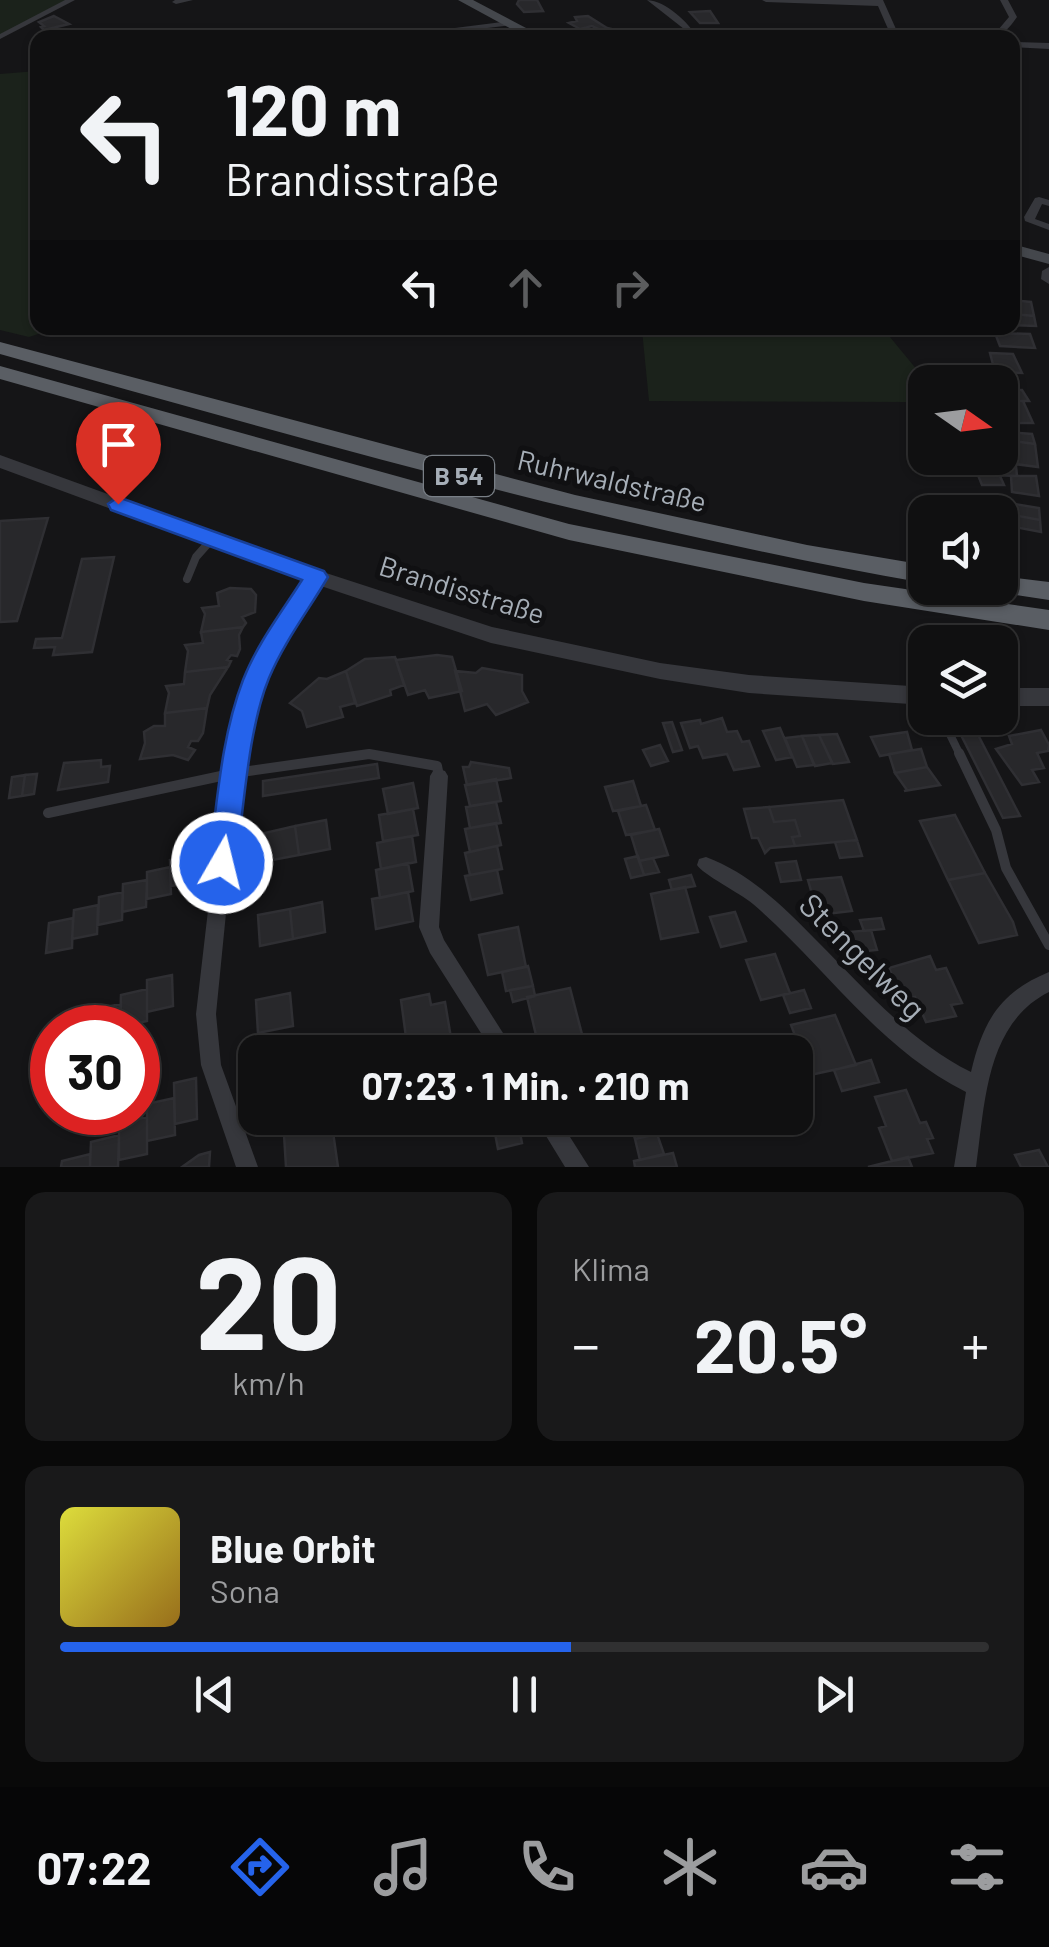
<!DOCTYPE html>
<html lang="de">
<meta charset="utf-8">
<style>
:root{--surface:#101011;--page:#19191a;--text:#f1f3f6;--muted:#9c9d9f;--line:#303031;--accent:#2563eb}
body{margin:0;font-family:Barlow,sans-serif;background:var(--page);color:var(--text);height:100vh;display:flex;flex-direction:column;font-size:38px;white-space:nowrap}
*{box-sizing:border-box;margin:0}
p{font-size:32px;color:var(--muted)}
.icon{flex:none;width:55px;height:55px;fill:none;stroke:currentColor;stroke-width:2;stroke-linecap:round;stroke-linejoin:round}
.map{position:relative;height:1167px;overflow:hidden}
.drawer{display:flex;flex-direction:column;gap:25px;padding:25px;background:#090909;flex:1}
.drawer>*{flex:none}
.guide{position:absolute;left:30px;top:30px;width:990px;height:305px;border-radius:20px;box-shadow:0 2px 8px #0004,0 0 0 2px var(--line);background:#101011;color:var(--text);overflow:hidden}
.needle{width:65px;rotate:104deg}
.controls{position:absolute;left:908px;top:365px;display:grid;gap:20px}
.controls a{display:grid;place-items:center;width:110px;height:110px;border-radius:20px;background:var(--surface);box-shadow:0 2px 8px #0004,0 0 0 2px var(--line);font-size:50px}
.speed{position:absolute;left:30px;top:1005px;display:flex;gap:20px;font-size:50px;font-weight:700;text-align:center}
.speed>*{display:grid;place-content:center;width:130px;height:130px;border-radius:50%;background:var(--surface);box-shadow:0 2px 8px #0004,0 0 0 2px var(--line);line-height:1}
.speed .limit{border:15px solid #d22;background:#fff;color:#111}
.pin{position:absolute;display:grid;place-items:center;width:85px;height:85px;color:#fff;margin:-102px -42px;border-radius:50% 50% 50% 0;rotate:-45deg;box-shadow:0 0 10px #0007}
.pin .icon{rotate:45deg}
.me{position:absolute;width:110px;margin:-55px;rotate:8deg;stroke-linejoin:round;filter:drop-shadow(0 0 8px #0008)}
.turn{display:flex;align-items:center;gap:35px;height:210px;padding:0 30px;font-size:45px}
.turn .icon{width:130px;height:130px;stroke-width:2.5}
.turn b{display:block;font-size:70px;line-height:85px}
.lanes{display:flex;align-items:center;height:95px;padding:0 30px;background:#0003;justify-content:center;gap:50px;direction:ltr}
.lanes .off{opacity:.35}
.big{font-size:75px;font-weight:700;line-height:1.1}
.drawer .card{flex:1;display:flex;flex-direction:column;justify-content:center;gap:15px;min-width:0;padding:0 35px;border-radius:20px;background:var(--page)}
.drawer .dial{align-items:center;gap:0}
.dial b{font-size:130px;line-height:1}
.song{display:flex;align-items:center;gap:30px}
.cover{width:120px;height:120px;border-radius:15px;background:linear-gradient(135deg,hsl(60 70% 55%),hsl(40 70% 35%))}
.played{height:10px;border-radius:5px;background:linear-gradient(90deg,var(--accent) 55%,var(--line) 55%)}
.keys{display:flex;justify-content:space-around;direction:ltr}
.heat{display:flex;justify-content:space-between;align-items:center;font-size:55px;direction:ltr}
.drawer .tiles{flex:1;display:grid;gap:25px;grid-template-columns:1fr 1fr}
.card:last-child{grid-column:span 2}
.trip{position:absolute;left:238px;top:1035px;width:575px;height:100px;border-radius:20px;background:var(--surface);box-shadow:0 2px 8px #0004,0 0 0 2px var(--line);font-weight:700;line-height:100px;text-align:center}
.dock{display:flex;height:160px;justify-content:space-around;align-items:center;background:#060607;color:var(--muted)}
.dock .icon{width:70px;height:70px}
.dock .active{color:var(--accent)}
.dock b{font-size:45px;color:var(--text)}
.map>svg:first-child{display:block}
</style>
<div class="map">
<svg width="1049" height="1167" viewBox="0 0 1049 1167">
<rect width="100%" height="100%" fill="#151517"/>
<!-- green -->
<path fill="#1b221b" d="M0,0H66L0,35Z
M37,71L38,328H56L29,337L0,330V74Z
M642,330L885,331L927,382L908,386L911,402L649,401Z"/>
<!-- building -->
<path fill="#28282b" stroke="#2f2f33" stroke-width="2.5" d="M519,0H537L543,11L524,12L517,4Z
M710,11L718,23H700L690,12Z
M54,16L69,24L44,30L41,27L44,26L39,22Z
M588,16L607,28L620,31L609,34L592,26L580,29L569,23L577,21L575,17Z
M1012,300L1031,302L1034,316L1012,314Z
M1012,314L1034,316L1036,326L1012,325Z
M995,333L1030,334L1035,348L1000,346Z
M990,353L1013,354L1022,373L995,372Z
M1000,390H1022L1029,401H1000Z
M1000,401H1023L1033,423H1000Z
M1005,432L1032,434L1035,444L1006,440Z
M1012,441L1035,444L1038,467L1015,464Z
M987,466H1016L1017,476L992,475Z
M978,475L1000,476L1004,485H982Z
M1011,476H1036L1039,496L1012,492Z
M1008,503L1039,508L1040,520L1003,513Z
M1008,514L1040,520L1041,532L1009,526Z
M48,518L17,621L0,622V521Z
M114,557L92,652L53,655L55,647L34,648L36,639L62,638L82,559Z
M230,588L251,589L256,595L255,612L242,617L246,623L243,627L201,632L205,614L202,608L219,606L217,593Z
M243,627L239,635L240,649L237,656L231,655L227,660L231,661L228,667L185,672L188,651L185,645L203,643L201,632Z
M437,655L452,657L462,691L429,698L425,690L408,695L396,660Z
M395,657L404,685L390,690L391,695L357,706L346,671L365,659Z
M228,667L210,695L207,708L165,713L169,693L166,686L184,684L185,672Z
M482,668L522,675V691L528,702L496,715L487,704L465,711L455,671L476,673Z
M346,671L355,703L340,707L343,717L307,727L302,711L290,703L319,678L327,679Z
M207,708L203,733L198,741H191L188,747L195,750L188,760L173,755L140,759L145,743L144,732L154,726H165V713Z
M722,718L727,732L737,731L742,742L749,741L759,766L734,770L727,754L703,758L698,746L690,748L681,723L700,720L701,724Z
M672,722L682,750L673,752L663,723Z
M780,728L792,757L776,760L763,731Z
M975,729L1020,816L1003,818L959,731Z
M1041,730L1049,745L1048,751L1037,753L1044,768L1032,770L1039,782L1022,785L996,749L1012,744L1009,736Z
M907,732L912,750L880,756L871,737Z
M837,734L849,762L833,764L819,735Z
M819,735L832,763L815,766L802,736Z
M802,736L814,765L797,767L785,738Z
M660,745L668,761L651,766L643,750Z
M921,749L927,767L895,773L889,754Z
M101,760V767L110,766L108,782L58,790L64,763Z
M471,762L509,768L511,778L467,785L463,767H469Z
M377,764L379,778L263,796V781Z
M927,767L940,785L904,791L907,790L895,773Z
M37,774L34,794L22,796L25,775Z
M25,775L22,796L9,798L12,777Z
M496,779L501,801L470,806L465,785Z
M633,781L641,806L613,811L605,787Z
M413,783L418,808L388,814L383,789Z
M843,800L857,840L795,846L792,837L800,836L795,820L774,822L769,807Z
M496,802L501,823L470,828L466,807Z
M646,805L655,830L626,835L618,811Z
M769,807L774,822L795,820L800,836L792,837L795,846L770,848L765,853L758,838H752L744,809Z
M413,809L418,835L383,841L379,815Z
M955,815L985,873L948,880L920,821Z
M326,820L330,849L299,855L295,826Z
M496,823L501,845L470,852L465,829Z
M295,826L299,855L267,861L265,833Z
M659,829L668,855L639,861L631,835Z
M412,836L416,862L381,869L377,843Z
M857,840L862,856L840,858L835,842Z
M497,846L502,869L470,875L465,853Z
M194,855L195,882L171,886L170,860Z
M638,856L644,875L631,878L625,859Z
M653,858L659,872L644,875L639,861Z
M796,861L801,880L781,882L776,863Z
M408,863L413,891L380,898L376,870Z
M170,867L171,894L147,899V872Z
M497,870L502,893L471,900L465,876Z
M985,873L1013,922L1017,935L979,943L948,880Z
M691,875L695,886L672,890L669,880Z
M841,877L852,911L818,915L808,880Z
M147,880L146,907L122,912L123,884Z
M685,887L698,932L661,939L651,894Z
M123,892L122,920L98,925L99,897Z
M408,892L413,921L376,929L372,899Z
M322,902L325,932L293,939L290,909Z
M98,905L97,934L72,939L74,910Z
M290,909L293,939L260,946L258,915Z
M735,912L746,941L721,947L710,917Z
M73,918L72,948L46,953L49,923Z
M881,918L884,929L864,931L860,920Z
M518,927L526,967L488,975L479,935Z
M871,930L877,950L855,952L849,932Z
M775,954L790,993L761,1000L746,960Z
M930,956L936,970L946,968L962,1003L951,1005L956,1016L926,1022L915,997L902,999L889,968Z
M528,966L533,986L506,991L502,972Z
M172,975L173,1006L147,1012V980Z
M533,986L535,996L513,1002L510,990Z
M570,988L585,1046L540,1052L527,997Z
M147,989V1021L120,1027L121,995Z
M804,990L811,1008L790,1013L783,995Z
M290,993L293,1026L258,1033L256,1000Z
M429,994L431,1005L445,1002L452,1044L408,1052L401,1000Z
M121,1004L120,1028H94L95,1009Z
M835,1015L856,1065L810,1075L791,1025Z
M52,1037V1070L39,1073L41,1039Z
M871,1060L879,1082L842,1091L834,1070Z
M196,1078L197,1119L175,1124L174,1083Z
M906,1090L920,1123L926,1122L933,1138L927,1139L933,1153L892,1161L879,1128L886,1126L875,1097Z
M174,1098L175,1135L147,1141V1104Z
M147,1117V1154L119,1160V1123Z
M283,1118H331L338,1167H286Z
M454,1118H498L499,1126H504L465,1135L462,1118Z
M586,1118H634L635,1121L590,1132Z
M653,1118L657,1134L635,1139L630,1123Z
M518,1123L522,1143L498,1149L494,1128Z
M657,1134L664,1154L640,1160L635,1139Z
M119,1135L118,1167H90L91,1142Z
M1039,1150L1048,1167H1021L1015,1155Z
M210,1152L209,1167H182L199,1155Z
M673,1153L677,1167H635L634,1161Z
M90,1154V1167H61L62,1161Z
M908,1157L912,1167H868Z"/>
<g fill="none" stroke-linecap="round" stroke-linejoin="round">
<!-- service-far1 -->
<path stroke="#36373c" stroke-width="8" d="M187,579L196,557L212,539
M942,718L960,755
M361,755H376"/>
<!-- service -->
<path stroke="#36373c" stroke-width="10" d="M959,753L996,830L1006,868L1049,945
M48,813L235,773L369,754L437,766L439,776"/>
<!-- minor -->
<path fill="#36373c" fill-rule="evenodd" d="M65,0H75L0,39V34Z
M175,0H193L176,4L172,2Z
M647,0C666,1 688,22 698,38H690L684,29Z
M762,0H883L900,38H892L878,6L766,2Z
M1000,0H1008L1017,17C1007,31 1001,38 983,38L998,30L1009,17Z
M510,21H513V25L406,38H376Z
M1012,42L1049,43V49L1012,47Z
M1039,197L1049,200V206L1042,204L1035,219L1049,224V230L1025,221L1024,217L1035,198Z
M316,572L323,577L277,650L262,683L244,773L228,893L216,1014L221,1065L258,1167H236L201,1065L196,1014L210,893L226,773L246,683L264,644L311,573Z
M439,769L445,771L448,776L439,927L444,940L515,1052H493L430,953L419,927L430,776L433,771Z
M706,857C751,874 784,907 817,941C864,988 910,1042 971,1072C983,1021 1000,992 1049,972V992C985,1024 985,1105 976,1167H954L966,1092C878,1048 826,967 753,904C740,893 702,874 697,865L699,859Z
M535,1118H558L589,1167H565Z"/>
<!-- tertiary -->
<path fill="#36373c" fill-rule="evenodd" d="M1049,267V284L1041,279L1042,271Z
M0,455L323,572L492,627L660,663L749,675L925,687V705L749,693L660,679L491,643L309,582L0,468Z
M1000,688H1049V706H1000Z"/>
<!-- secondary -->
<path fill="#44474c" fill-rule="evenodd" d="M458,0H473L545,38H528Z
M1012,244L1049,254V264L1012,254Z"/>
<!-- trunk -->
<path fill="#5a5e64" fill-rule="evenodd" d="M0,342L575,495L807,545L925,565V583C611,528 307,440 0,354Z
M0,366L569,524L864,583L1049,610V630L864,601L569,540L0,379Z
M1000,576L1049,582V600L991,591L989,588H1000Z"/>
</g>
<!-- route -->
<path fill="#2563eb" stroke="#184099" stroke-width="2.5" d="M118,497L324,571L328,577C308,611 284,642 269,678C248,729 244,808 236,863L232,872L222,876L213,872L209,863C217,804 221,737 243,680C257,644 281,613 302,580L111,510L108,504Z"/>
<g text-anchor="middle" stroke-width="10" stroke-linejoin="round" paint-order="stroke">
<!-- shield labels -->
<rect fill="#101012" stroke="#797f86" stroke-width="2.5" x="424" y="456" width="70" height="40" rx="8"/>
<g font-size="25" font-weight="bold" fill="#a6aeb7">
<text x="459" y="485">B 54</text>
</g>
<!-- street labels -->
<g font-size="28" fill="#a6aeb7" stroke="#101012">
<text transform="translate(612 481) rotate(13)" y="10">Ruhrwaldstraße</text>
<text transform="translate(462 590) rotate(17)" y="10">Brandisstraße</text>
</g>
<!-- near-street labels -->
<g font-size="32" fill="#a6aeb7" stroke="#101012">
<text transform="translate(862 957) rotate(45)" y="11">Stengelweg</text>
</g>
</g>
</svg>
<div class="controls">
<a><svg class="needle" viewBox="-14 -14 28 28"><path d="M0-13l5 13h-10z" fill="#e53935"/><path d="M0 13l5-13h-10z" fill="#9c9d9f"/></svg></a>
<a><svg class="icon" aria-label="sound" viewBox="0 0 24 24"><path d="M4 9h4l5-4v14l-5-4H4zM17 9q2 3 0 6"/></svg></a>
<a><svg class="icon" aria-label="layers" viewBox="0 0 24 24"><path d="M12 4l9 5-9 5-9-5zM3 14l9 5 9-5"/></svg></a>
</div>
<div class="speed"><div class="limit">30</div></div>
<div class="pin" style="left:118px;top:504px;background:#d93025"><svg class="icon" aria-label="arrive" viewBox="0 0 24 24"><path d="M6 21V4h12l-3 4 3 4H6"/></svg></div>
<svg class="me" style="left:222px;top:863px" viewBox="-20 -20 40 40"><circle r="17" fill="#2563eb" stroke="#fff" stroke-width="3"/><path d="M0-11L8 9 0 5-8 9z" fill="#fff"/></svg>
<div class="trip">07:23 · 1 Min. · 210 m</div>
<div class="guide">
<div class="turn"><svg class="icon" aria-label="left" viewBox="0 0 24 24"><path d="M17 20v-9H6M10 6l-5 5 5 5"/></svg><div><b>120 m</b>Brandisstraße</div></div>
<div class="lanes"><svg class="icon" aria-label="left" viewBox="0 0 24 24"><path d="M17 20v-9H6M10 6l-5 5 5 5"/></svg><svg class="icon off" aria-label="ahead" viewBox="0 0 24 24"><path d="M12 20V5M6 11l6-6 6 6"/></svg><svg class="icon off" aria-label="right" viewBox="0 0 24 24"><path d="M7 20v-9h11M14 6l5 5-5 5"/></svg></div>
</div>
</div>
<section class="drawer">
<div class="tiles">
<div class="card dial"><b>20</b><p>km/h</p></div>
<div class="card"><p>Klima</p>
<div class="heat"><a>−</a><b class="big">20.5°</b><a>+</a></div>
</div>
<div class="card">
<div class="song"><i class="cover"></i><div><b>Blue Orbit</b><p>Sona</p></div></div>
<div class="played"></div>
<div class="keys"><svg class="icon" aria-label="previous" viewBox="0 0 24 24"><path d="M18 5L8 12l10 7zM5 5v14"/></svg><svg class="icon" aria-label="pause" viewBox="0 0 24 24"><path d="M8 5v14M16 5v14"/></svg><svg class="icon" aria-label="next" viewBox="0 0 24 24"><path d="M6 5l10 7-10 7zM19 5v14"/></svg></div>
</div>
</div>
</section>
<nav class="dock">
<b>07:22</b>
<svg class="icon active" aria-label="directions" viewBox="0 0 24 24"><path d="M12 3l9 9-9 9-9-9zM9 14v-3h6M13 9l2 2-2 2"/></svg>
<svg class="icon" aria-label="music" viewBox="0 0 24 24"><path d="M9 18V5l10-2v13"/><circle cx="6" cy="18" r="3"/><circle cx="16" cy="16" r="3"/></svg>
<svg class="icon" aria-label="phone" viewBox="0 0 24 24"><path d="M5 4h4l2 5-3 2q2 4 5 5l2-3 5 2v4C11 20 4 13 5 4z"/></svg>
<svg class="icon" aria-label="climate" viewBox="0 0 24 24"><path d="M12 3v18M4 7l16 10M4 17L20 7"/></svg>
<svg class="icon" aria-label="car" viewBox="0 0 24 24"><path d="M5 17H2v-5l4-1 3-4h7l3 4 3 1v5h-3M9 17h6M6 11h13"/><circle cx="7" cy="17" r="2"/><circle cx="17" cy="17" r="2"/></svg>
<svg class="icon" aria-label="filters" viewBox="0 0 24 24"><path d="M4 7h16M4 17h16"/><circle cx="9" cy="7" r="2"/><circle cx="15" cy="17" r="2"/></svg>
</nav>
